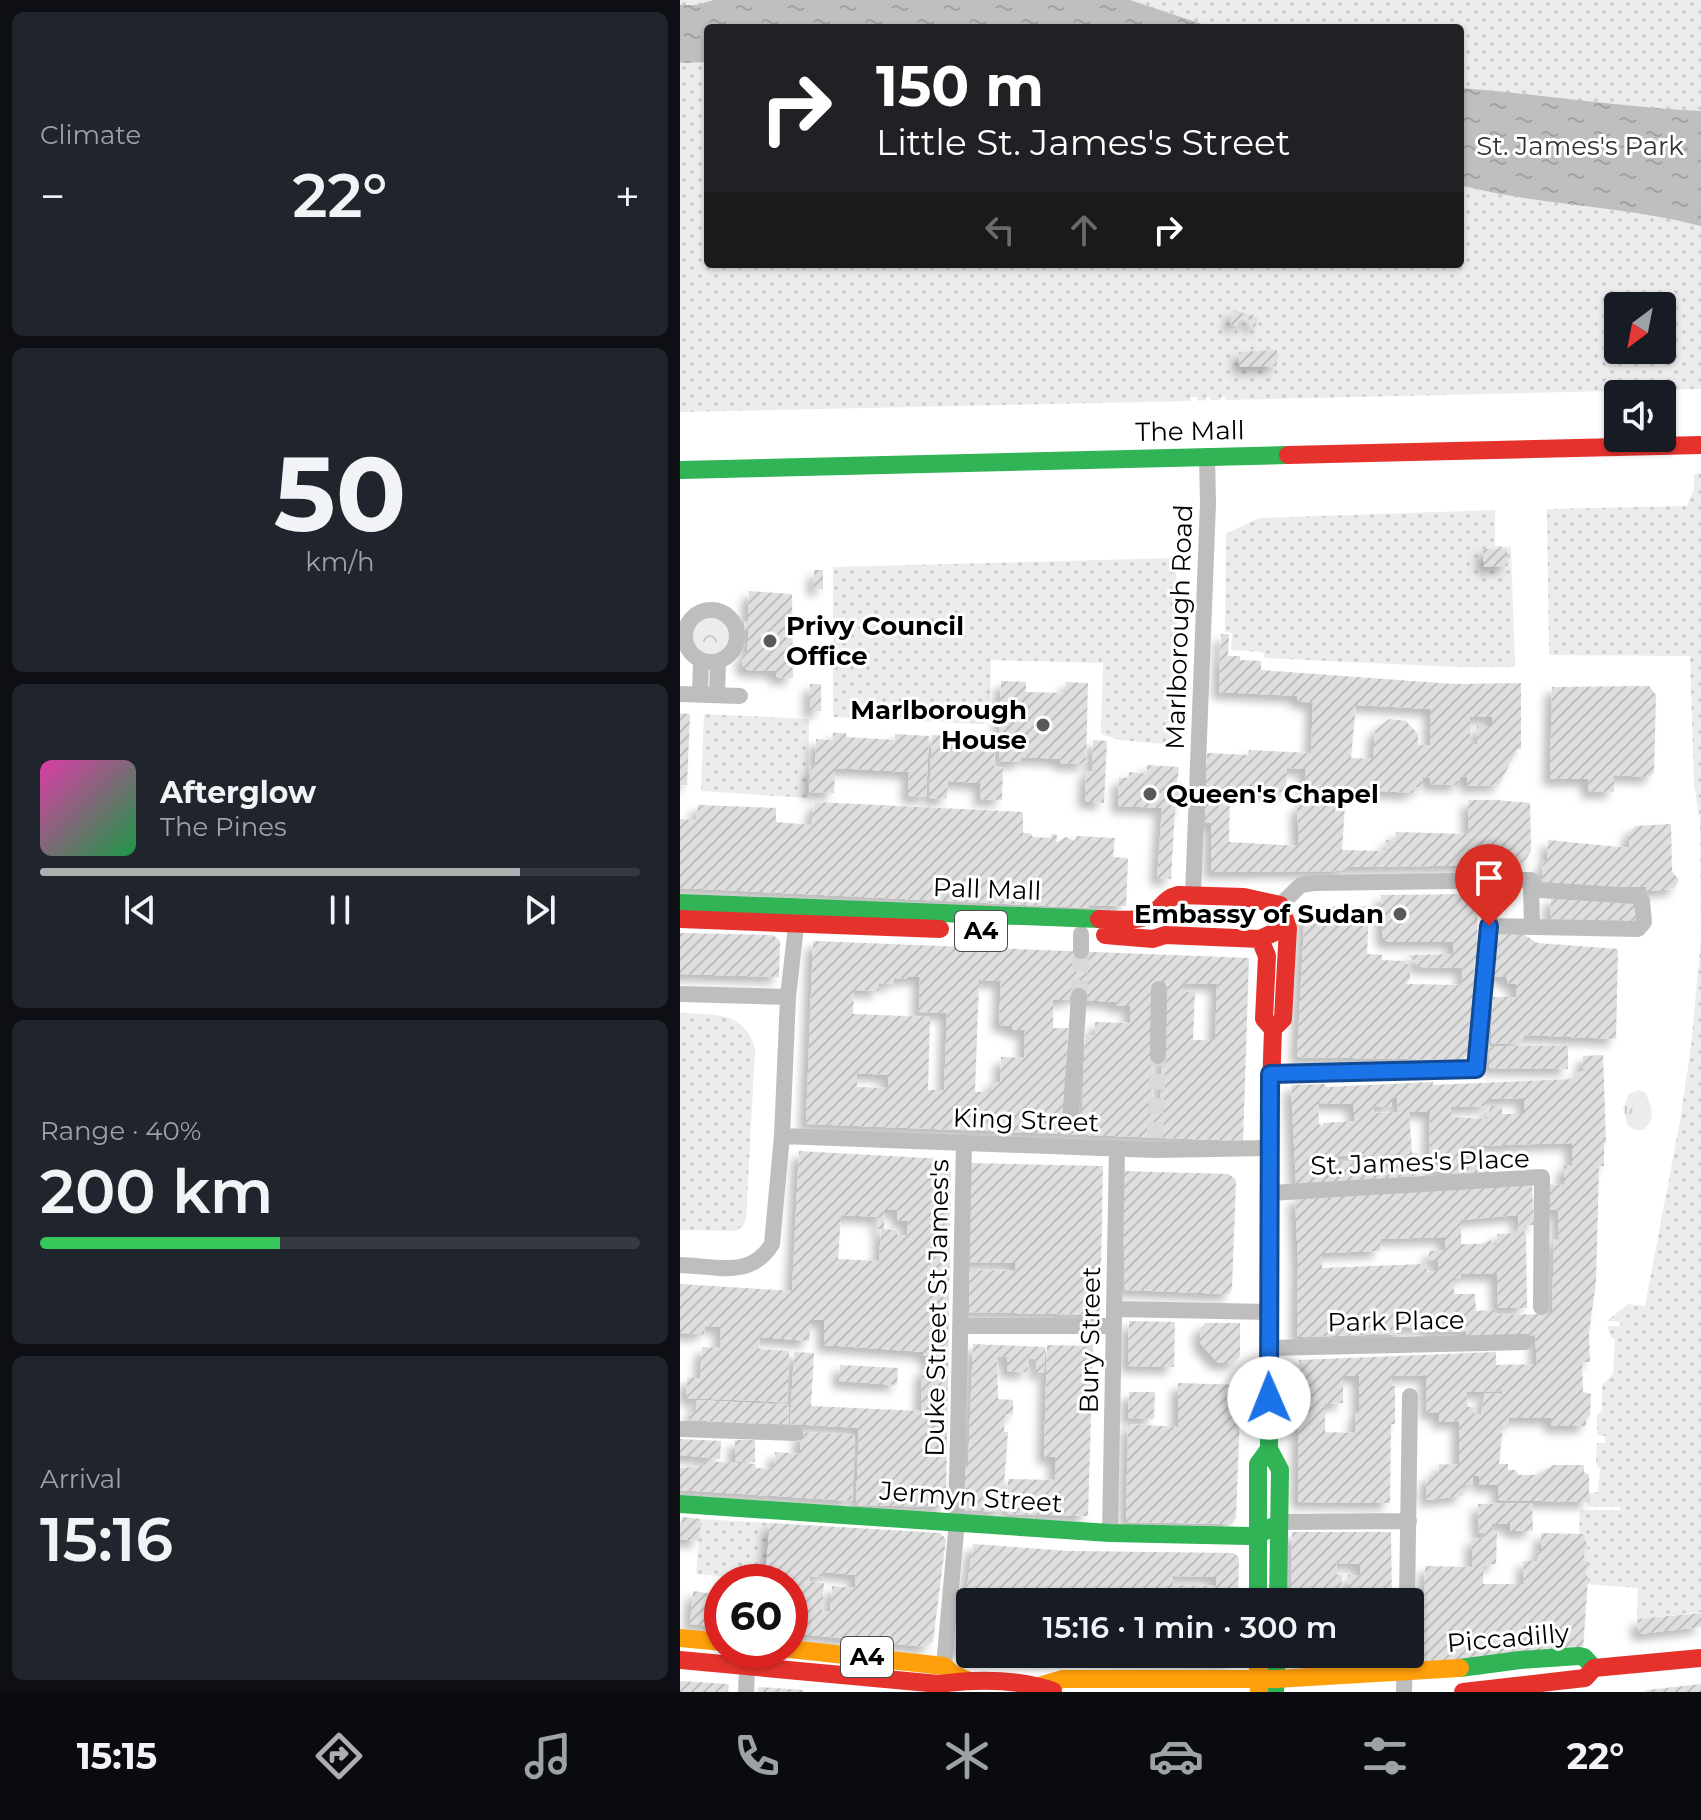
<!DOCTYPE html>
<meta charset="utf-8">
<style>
:root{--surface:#171b24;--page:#20242c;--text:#f1f3f6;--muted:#9ea1a6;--line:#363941;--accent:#adaeaf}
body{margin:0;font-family:Montserrat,sans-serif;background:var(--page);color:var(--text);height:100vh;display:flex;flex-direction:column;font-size:30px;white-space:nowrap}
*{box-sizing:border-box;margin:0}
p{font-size:26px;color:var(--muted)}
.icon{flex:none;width:44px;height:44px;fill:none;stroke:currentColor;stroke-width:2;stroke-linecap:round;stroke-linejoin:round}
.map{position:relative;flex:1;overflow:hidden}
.sheet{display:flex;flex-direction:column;gap:12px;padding:12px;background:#0d0f14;width:680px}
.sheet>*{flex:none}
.top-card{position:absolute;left:24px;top:24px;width:760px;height:244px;border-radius:8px;box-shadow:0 2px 6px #0004;background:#202124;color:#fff;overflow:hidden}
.needle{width:52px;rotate:212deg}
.controls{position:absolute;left:924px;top:292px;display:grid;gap:16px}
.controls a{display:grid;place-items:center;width:72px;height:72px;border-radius:8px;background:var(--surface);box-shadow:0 2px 6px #0004;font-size:40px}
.speed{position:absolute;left:24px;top:1564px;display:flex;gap:16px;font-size:40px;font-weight:700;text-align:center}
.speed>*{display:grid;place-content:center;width:104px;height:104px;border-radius:50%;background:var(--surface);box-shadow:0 2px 6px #0004;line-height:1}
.speed .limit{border:12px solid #d22;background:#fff;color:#111}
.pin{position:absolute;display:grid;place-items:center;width:68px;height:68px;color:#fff;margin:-82px -34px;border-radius:50% 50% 50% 0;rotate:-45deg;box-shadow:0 0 8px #0007}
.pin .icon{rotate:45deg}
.me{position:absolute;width:88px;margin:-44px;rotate:359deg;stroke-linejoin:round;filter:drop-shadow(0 0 6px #0008)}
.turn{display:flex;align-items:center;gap:28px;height:168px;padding:0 40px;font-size:36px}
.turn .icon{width:104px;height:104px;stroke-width:2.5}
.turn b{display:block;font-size:56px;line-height:68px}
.lanes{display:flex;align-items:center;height:76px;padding:0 40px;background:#0003;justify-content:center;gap:40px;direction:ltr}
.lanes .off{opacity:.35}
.big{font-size:60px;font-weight:600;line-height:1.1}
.sheet .tile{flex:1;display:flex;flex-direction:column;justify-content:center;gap:12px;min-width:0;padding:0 28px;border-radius:12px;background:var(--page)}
.sheet .dial{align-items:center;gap:0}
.dial b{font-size:104px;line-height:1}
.song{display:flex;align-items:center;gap:24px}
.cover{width:96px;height:96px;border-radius:12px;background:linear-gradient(135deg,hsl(320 70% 55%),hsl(140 70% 35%))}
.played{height:8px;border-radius:4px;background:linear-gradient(90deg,var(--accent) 80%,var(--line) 80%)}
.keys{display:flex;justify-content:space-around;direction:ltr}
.heat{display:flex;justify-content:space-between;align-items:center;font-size:44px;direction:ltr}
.charge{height:12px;border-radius:6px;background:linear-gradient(90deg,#34c759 40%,var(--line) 0)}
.trip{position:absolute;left:276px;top:1588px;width:468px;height:80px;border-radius:8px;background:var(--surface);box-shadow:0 2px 6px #0004;font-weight:600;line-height:80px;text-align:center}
.menu{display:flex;height:128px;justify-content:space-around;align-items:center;background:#090b0e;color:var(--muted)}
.menu .icon{width:56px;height:56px}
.menu .current{color:var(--accent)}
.menu b{font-size:36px;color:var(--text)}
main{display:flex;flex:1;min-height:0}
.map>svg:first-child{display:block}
</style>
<main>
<section class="sheet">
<div class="tile"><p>Climate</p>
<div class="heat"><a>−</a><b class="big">22°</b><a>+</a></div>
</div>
<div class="tile dial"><b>50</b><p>km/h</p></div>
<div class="tile">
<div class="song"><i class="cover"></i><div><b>Afterglow</b><p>The Pines</p></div></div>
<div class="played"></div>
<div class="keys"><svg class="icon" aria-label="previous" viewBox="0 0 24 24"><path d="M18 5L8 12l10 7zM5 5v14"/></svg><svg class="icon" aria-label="pause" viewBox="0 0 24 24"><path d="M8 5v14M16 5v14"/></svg><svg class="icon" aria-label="next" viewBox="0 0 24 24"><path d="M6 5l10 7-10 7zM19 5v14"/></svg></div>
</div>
<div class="tile"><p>Range · 40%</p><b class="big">200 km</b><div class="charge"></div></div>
<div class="tile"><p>Arrival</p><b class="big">15:16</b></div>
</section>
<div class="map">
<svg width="1021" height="1692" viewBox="0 0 1021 1692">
<defs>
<pattern id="grass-tufts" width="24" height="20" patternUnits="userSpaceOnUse" patternTransform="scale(2)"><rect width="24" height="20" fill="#ececec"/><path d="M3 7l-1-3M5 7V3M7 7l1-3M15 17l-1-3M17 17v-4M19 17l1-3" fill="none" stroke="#c9c9c9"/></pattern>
<pattern id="forest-crowns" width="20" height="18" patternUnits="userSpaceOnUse" patternTransform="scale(2)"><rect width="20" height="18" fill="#ececec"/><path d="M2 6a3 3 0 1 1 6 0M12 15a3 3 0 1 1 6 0" fill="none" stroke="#c9c9c9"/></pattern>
<pattern id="park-dots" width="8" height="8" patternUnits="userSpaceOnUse" patternTransform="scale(2)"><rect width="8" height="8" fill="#ececec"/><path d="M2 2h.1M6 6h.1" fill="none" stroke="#c9c9c9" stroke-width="1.8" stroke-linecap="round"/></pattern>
<pattern id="water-ripples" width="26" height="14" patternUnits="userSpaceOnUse" patternTransform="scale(2)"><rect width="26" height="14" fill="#bfbfbf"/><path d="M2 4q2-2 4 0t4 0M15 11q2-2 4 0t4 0" fill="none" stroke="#a2a2a2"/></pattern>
<pattern id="building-hatch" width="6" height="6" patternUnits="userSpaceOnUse" patternTransform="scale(2)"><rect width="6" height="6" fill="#dfdfdf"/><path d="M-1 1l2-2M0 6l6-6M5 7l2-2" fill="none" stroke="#bebebe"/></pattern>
<filter id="shadow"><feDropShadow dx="-7" dy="7" stdDeviation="4" flood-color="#0004"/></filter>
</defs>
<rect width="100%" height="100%" fill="#fff"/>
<!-- grass -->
<path fill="url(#grass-tufts)" d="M959,1090L965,1093C973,1106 977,1126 958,1131L948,1126L943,1108L949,1094Z"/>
<!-- forest -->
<path fill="url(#forest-crowns)" d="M11 636a20 20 0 1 1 40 0a20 20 0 1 1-40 0Z"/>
<!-- park -->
<path fill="url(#park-dots)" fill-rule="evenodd" d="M0,0H1021V389L546,400L545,397L542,396L540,400H530V397H526V400L518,401L517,397H511V401L0,412ZM28,28H780V264H28ZM938,306H982V350H938Z
M1021,473V1612L957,1619L958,1588L905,1584L908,1575L906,1570L908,1568L907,1562L904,1560V1551L908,1548L907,1542L904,1539V1534H899L900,1510H940V1507H909L906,1504L907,1494L918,1492L920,1469L916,1464L917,1443H926L925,1436L917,1435V1415L922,1410V1385L933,1374L935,1339L931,1337L927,1326H940L941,1322L927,1321L948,1304L965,1306L1000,1121L1011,1047L1021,939L1020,820L1014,784L1010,656L869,655L867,509L1007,506L1014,489V474Z
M815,510V546L831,547L835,667H778L585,658L583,652L551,650L552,633L545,632L546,534L579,518Z
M496,558L497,671L494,745L440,740L421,734L423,663L311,660L309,716L304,724L153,717V567Z
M24,714L129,719L128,798L21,791Z
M0,1013C33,1015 65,1010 75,1049L66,1219L63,1226L56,1231L0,1230Z
M21,1519L90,1523L85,1580L16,1574Z"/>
<!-- water -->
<path fill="url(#water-ripples)" d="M34,0H450L534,28H28V62L2,63L0,62V5H16Z
M780,88C861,94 940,107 1021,111V226C942,205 859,206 780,185Z"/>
<!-- building -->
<path fill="url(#building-hatch)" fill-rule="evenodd" filter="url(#shadow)" d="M554,310L578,318L575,327L570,326L571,320L561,317L557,326L550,324Z
M597,350V366L560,367L559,352Z
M803,549H827L828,566L804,567Z
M134,570H143V589H134Z
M69,591L112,594L113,678L96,677V671L67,670L63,666L62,657L67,653L69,630L64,629L65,621H68Z
M541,634H549L548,656H560V660L581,661V670L773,684L841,683V749H837L819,785L787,786V776L780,777L778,785L750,784V778L743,777L742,788L734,787L733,793L666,789L662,850L707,851L706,840L715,841L716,832L789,834L788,800H817L850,803L851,851L846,859L838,865L667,867L660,871L531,872V823L525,822L527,753L568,755L569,750L631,753L633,703L618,701L617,696L539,692ZM676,705L751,709L750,746L738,745V734L726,721L709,719L695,731L693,759L671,758ZM790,717H812V726H797V744H790ZM607,768L626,769L624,806H617L619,846L549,842L550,789L606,793Z
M321,681L346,682V692L386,693V682L408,683L406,764L380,763L381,759L341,757V762L319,761Z
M130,684H141V711H130Z
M969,686L976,695L974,772L969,777L934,775V792L908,791V779H870L872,687Z
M0,713L10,714L7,785H0Z
M153,733H166V737L215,740V734L249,736L246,797L228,796L229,772L155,768L154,793L129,792L131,766L135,767L136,739L153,740Z
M252,735L315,738L314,767L323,768L322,800L300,799L301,783L268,781L267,799L249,798Z
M413,740L427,741L424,803L405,801L406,771H412Z
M467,765L499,767L497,782H502L500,809L495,808L491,879L477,878L482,808L438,806L439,778H449V772L467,774Z
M135,802L343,812V833H350L353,837L371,838L372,834L377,835L376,843L386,837L395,841L396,836L435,838L433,857L448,858L446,906L409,905V908L0,888V819L16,820L18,805L96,808V822L131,825Z
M991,824L992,871L999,880L994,889L967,891L966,887L862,885L863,861L867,862L868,840L949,848V833L956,826Z
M797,894L798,959L795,960L790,1052L781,1060L617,1057L625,907L689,906L687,954L702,955V960L725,961L730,968V978L726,984L782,985L783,968L740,967L728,955L773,954V942H708L703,938L701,895Z
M871,897L955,904L956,921L870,919Z
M0,933L93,935L100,941L99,977L0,974Z
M819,933L843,934L857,943L938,949L936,1039L845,1035L838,1044L811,1043L813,997H836V984L828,983L826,977L814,976L815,945H819Z
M133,941L569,958L563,1141L126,1124ZM227,977H240L239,1012L267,1013L264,1090H248L250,1017L173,1014L174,990L199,991V983L214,984V978L227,979ZM299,980L321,981L319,1025L332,1026V1030H345L344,1058L321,1057L320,1082H311V1092H295ZM477,982H485L480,1107L476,1102L472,1106ZM503,983L537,984L535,1040H513L515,992H503ZM390,996H403L402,1000L435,1002V1006H450V1023L415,1022V1035H405L402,1113H396L384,1122L388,1028H373V1000H390ZM177,1073L208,1075V1088L177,1087Z
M809,1046H888V1069L809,1068Z
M923,1055L926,1143H924V1166H919L916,1281L909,1333L910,1362H902L903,1392L911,1394L910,1416L906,1420V1426H871V1418H829V1427H819L822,1434L819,1464H828V1470H835L839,1475H858L873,1465H904V1472L909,1475V1502L818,1500L819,1485H799V1476H793V1485H783V1496L746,1500L747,1478L751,1474H759V1464L779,1465V1421L759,1422V1412L747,1413L746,1375L712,1376V1386H715V1424H711L710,1503L618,1502L619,1360L816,1352V1365L857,1364L855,1335L786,1338V1331L748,1332V1327L721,1328V1334L617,1337L618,1263L615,1197L852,1185L854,1225H844V1233H846L847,1308H818L817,1274H781V1279H774V1294H795L796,1311L815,1310V1315L872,1314L874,1239H879L878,1210H869V1184L884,1185V1165L892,1166V1143L789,1146V1152L809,1156L810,1173L768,1175L767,1171L749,1172L750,1112H729L732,1153H738L739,1176L616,1184L611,1085L644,1084L647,1087L753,1082V1085L893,1079L894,1075L903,1071V1056ZM712,1098H717L718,1112L694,1113L693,1106L712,1107ZM844,1098V1114H822V1106H810L807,1119L771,1117V1107L807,1106V1099ZM638,1103L673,1104L675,1121L643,1123V1126L639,1124ZM686,1155V1161L638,1163V1157ZM838,1215L839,1233L817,1234L818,1245H811V1240L802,1244H781V1220ZM765,1237V1250L749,1251V1260H758L759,1271L747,1272L746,1264L642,1268V1253L700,1251L701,1239ZM663,1376H679V1413L676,1412L675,1433L645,1432V1404L663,1403ZM822,1391V1394L805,1393L801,1414H794V1407H788L786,1392Z
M119,1151L265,1159L271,1165L266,1507L176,1505L179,1428L110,1424L114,1352L134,1353L131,1406L241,1411L242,1370H248L249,1356H243L244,1352L144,1345V1320H131L129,1341L80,1337L79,1349L109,1351L107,1402L6,1398L7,1378H20L22,1347L40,1348L41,1327L25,1326L24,1334L0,1333V1284L112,1291ZM205,1210H218L217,1220L228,1221L227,1235H217V1230L204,1229ZM161,1215L199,1217L198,1229H201L199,1261L158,1259Z
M290,1163L423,1166L420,1315L289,1312L290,1270L335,1271L336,1263L288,1262Z
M442,1171L549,1174L556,1180L552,1288L549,1294L445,1290Z
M449,1321L495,1322L494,1367L448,1366Z
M526,1323H560V1356L553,1363H538L520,1343V1329Z
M410,1341L413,1345L408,1516L327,1514L328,1479L375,1480V1457H364L367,1345L402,1346L405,1342Z
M293,1344L365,1347L364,1373H356V1359L349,1358L348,1372L327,1371V1357L317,1356L318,1399L333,1400V1415L325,1414L324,1432H328L322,1512L284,1510L279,1467H288Z
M160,1365L218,1368L217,1385L159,1381Z
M498,1383L561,1385L556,1518L551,1524L446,1522L448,1424L498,1427Z
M449,1392H475L474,1419L448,1418Z
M17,1400L109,1405L108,1426L10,1420V1412H16Z
M120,1432L175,1435L172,1501L0,1490V1468L24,1466V1461L76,1464L75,1468L94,1469L95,1452L120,1454Z
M0,1439L41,1441L40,1459L0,1455Z
M55,1440H75V1462L55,1461Z
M852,1503L853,1531H830V1524H812V1533H817L816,1564H808V1567H803V1584H844L843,1561H857V1551H861V1533L904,1534L908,1548L904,1551V1560L907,1562L908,1568L906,1570L908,1579L903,1649L743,1663L745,1566L792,1567V1538L804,1539V1532L799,1533L798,1504Z
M2,1517L21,1519L19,1541L0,1539Z
M90,1523L260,1533L266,1539L253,1641L246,1647L110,1633V1582H45V1576L85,1580ZM142,1572L176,1575L175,1588L152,1586L150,1612L142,1611L144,1583L129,1582L130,1576L143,1577Z
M612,1532H711L712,1602H669L668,1575H681L680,1564L656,1563L657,1575H662L661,1602H611Z
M293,1544L388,1551L554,1553L559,1558L558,1602H290V1651L278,1650ZM493,1576L536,1577V1586L493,1585Z
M13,1591L42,1595V1627L10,1624Z
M1021,1613V1627L959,1634L957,1619Z
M347,1654H557L550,1661L358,1657L347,1656Z
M612,1654H713V1659L613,1660Z
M0,1681L49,1684L48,1692H0Z
M1021,1684V1692H967V1690Z
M79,1687L123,1690V1692H78Z"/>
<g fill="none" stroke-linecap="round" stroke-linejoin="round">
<!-- street-tunnel -->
<path stroke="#d9d9d9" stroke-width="16" stroke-dasharray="16 8" stroke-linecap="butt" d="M399,996L401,951
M475,1138L478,1056"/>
<!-- street -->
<path stroke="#bebebe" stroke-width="16" d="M5 636a26 26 0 1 1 52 0a26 26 0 1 1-52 0Z
M0,694L60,696
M20,695L21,661
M37,695L38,662
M851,885L852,927
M513,895L528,503L527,456
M401,934V951
M0,994L108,997
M478,1056L479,989
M590,1074L796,1069L809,926L958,929L964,922L962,901L955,896L860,890L851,885V880L634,883L621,885L600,905
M390,1123L399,996
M102,1136L474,1150L589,1148
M589,1193L862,1177L861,1307
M0,1265C36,1266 71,1279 92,1244L102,1136L108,997L117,917
M435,1309L590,1312
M280,1326H434
M588,1348L845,1342
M0,1429L115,1433
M600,1522L729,1521
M430,1533L437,1148
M727,1602L730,1396
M264,1666L276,1532L284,1142
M66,1692L67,1667
M724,1692L725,1654"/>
<!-- fast -->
<path stroke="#30b455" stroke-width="18" d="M0,470L608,455
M0,903L419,919
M589,1297V1449L600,1470L598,1602
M0,1504L430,1533L569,1536L579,1535L591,1527
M578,1602V1464L589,1449
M780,1668L840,1660L899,1656L904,1657L914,1668
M595,1692L597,1654"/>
<!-- slow -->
<path stroke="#ff9f0a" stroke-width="18" d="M0,1638L42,1642
M110,1649L264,1666L273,1674L287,1680
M577,1654L579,1692
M359,1686L383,1679H596L780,1668"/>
<!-- jam -->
<path stroke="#e5322d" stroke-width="18" d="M608,455L1021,445
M0,919L260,929
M419,919C436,919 456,923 472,914C482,908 485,898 498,895L564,897L600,905L608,928L603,1019L593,1029L589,1148V1297
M425,935L473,939L485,935L580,939L593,933L604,918
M580,939L587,956L584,1019L593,1029
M0,1660L259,1684C296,1679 338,1679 373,1691
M783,1692L905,1678L914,1668L1021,1658"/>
</g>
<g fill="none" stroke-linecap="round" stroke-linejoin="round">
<!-- route casing -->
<g stroke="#114b97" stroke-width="20">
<path id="route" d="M589,1398L590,1074L796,1069L809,926"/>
</g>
<!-- route -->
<use href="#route" stroke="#1a73e8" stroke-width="14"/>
</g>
<!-- markers -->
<g fill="#595959" stroke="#fff" stroke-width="3">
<circle cx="90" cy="641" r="8"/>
<circle cx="363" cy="725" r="8"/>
<circle cx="470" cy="794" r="8"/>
<circle cx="720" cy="914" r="8"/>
</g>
<g text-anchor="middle" stroke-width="6" stroke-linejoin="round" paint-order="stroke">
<!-- shield labels -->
<g fill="#fff" stroke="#4c4c4c" stroke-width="2">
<rect x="275" y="911" width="52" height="40" rx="6"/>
<rect x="161" y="1637" width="52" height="40" rx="6"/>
</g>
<g font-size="24" font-weight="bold" fill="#000">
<text x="301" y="939">A4</text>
<text x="187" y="1665">A4</text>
</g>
<!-- park labels -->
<g font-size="26" fill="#333" stroke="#fff">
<text x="900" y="155">St. James's Park</text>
</g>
<!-- street labels -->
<g font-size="26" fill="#000" stroke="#fff">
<text transform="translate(510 431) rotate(-1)" y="9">The Mall</text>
<text transform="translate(499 627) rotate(-88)" y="9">Marlborough Road</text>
<text transform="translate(307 889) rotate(2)" y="9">Pall Mall</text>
<text transform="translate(346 1120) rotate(2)" y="9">King Street</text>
<text transform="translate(740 1162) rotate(-2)" y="9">St. James's Place</text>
<text transform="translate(257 1308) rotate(-89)" y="9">Duke Street St James's</text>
<text transform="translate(716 1321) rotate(-1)" y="9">Park Place</text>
<text transform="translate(410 1340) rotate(-89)" y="9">Bury Street</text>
<text transform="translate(291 1497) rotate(4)" y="9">Jermyn Street</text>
<text transform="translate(828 1638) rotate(-5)" y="9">Piccadilly</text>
</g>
<!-- poi labels -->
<g font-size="26" font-weight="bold" fill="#000" stroke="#fff" text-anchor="start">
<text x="106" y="635">Privy Council<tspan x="106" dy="30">Office</tspan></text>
<text x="347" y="719" text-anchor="end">Marlborough<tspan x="347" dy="30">House</tspan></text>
<text x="486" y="803">Queen's Chapel</text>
<text x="704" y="923" text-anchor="end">Embassy of Sudan</text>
</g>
</g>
</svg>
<div class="controls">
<a><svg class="needle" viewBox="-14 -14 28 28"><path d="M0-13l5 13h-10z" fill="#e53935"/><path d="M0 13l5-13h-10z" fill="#9ea1a6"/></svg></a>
<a><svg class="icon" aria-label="sound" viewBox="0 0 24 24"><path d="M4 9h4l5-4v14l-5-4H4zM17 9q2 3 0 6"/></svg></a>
</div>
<div class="speed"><div class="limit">60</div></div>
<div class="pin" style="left:809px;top:926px;background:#d93025"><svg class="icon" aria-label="arrive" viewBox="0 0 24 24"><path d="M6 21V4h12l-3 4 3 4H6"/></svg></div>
<svg class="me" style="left:589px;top:1398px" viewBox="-20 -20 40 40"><circle r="19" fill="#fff"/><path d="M0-13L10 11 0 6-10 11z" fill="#1a73e8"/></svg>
<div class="trip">15:16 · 1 min · 300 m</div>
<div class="top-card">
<div class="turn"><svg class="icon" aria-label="right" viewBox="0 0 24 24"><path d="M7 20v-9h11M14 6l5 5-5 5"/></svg><div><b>150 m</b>Little St. James's Street</div></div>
<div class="lanes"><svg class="icon off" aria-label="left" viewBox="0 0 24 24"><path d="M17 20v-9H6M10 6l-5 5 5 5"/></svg><svg class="icon off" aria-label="ahead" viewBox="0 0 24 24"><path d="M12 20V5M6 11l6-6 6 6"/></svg><svg class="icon" aria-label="right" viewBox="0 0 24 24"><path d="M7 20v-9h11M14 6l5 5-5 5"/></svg></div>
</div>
</div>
</main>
<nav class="menu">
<b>15:15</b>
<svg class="icon current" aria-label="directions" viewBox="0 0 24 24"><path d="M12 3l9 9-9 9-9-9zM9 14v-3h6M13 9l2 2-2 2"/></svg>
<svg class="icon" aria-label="music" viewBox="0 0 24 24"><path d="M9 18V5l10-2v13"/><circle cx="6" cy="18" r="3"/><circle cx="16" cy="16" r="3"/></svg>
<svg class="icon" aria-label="phone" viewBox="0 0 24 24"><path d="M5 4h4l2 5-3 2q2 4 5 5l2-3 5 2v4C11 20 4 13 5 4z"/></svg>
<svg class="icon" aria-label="climate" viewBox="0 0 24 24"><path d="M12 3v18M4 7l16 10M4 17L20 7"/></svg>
<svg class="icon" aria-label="car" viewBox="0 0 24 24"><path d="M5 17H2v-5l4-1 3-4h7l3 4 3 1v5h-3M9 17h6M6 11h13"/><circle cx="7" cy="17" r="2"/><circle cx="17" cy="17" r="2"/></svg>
<svg class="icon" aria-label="filters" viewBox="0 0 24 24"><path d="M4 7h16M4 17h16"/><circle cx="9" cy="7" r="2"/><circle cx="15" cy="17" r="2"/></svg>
<b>22°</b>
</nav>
